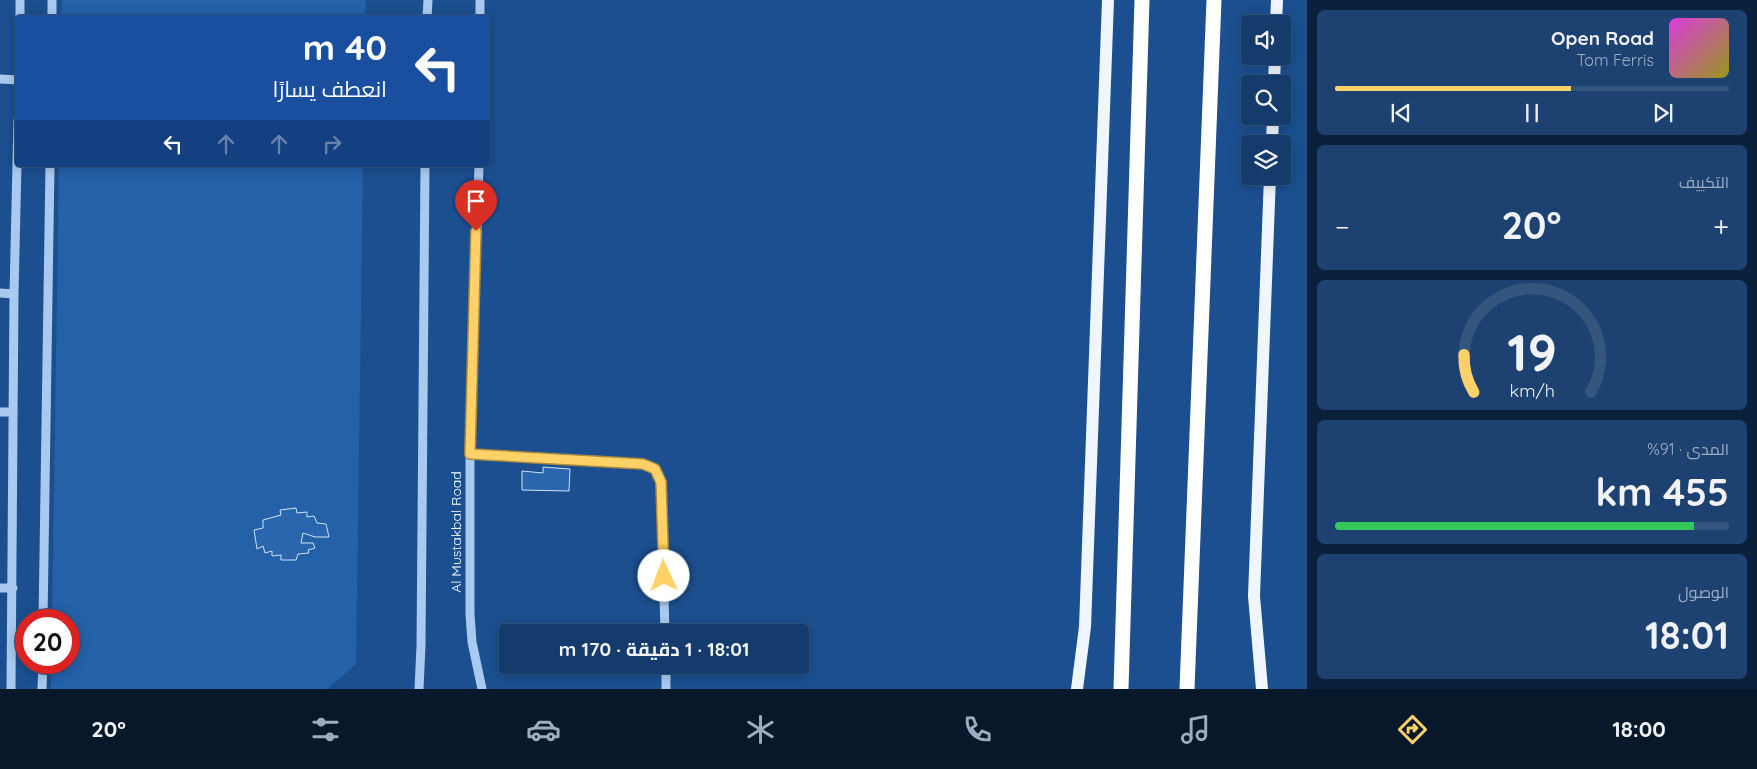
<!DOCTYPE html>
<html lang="ar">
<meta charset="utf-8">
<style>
:root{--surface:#143b6b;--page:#1d4271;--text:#f1f3f6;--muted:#9dadc1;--line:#33557e;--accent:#ffd166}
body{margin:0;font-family:Quicksand,Cairo,sans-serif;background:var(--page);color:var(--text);direction:rtl;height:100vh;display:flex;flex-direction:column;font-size:19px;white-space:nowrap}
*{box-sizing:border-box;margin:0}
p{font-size:16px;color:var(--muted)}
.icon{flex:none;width:28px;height:28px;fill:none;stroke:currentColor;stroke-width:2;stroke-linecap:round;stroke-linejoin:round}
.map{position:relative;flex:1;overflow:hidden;direction:ltr}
.details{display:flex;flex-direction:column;gap:10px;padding:10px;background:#0b203b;width:450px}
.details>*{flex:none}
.top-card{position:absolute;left:15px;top:15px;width:475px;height:152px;border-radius:5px;box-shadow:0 2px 12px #0003,0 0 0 1px var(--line);direction:rtl;background:#1a4fa0;color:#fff;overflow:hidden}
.buttons{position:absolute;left:1241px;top:15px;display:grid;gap:10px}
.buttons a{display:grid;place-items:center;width:50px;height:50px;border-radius:5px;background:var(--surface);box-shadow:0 2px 12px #0003,0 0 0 1px var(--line);font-size:25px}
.speed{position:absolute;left:15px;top:609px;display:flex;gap:10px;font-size:25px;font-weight:700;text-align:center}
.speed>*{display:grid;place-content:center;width:65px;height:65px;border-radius:50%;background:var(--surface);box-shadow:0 2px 12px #0003,0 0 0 1px var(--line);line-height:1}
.speed .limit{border:8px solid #d22;background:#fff;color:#111}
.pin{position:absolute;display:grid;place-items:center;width:42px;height:42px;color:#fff;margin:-51px -21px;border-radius:50% 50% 50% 0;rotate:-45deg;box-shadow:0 0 5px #0007}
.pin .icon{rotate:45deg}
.me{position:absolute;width:55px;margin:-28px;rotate:358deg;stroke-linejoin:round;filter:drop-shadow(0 0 4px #0008)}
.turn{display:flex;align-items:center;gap:18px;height:105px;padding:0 20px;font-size:22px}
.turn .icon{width:65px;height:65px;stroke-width:2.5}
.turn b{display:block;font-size:35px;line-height:42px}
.lanes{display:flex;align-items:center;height:48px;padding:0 20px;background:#0003;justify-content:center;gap:25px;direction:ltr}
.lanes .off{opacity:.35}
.big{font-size:38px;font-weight:700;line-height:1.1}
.details .tile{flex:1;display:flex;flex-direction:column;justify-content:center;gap:8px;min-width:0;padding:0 18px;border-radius:8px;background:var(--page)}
.details .dial{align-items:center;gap:0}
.dial svg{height:130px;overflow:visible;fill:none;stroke:var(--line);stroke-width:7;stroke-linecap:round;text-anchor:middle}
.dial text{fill:var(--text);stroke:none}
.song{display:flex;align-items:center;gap:15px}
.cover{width:60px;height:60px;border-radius:8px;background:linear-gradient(135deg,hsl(300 70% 55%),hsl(60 70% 35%))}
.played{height:5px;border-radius:2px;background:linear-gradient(90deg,var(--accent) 60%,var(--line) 60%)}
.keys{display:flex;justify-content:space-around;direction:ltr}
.heat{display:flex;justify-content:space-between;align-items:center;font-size:28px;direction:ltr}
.charge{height:8px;border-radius:4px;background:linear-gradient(90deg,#34c759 91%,var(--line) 0)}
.trip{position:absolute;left:499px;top:624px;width:310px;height:50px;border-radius:5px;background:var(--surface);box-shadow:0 2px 12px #0003,0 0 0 1px var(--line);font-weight:700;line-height:50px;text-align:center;direction:rtl}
.dock{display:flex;height:80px;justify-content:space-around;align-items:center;background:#08182b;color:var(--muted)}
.dock .icon{width:35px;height:35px}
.dock .on{color:var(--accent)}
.dock b{font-size:22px;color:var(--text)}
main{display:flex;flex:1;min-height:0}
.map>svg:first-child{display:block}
</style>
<main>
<section class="details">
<div class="tile">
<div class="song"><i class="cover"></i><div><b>Open Road</b><p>Tom Ferris</p></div></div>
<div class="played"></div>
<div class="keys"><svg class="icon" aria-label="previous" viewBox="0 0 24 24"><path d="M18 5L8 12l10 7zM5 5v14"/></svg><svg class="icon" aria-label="pause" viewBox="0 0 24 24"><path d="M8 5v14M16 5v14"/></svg><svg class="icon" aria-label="next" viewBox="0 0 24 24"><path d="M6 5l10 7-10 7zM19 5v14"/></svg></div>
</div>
<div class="tile"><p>التكييف</p>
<div class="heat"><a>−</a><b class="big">20°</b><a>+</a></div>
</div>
<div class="tile dial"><svg viewBox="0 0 100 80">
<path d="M14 69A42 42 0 1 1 86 69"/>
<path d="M14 69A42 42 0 0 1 8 46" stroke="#ffd166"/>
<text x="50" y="56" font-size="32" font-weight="700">19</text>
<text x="50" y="72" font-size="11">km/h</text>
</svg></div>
<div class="tile"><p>المدى · 91%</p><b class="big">455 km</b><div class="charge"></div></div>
<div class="tile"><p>الوصول</p><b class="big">18:01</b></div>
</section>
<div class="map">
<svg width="1307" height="689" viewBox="0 0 1307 689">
<rect width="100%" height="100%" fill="#1b4f8f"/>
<!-- green -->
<path fill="#2461a8" d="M62,0H366L365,17H61Z
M59,165H363L356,664L327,689H51V663L69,662V620H52Z"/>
<!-- building -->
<path fill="#2a66ad" stroke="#cfe3fa" d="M543,467L570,469L569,491L522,490V471L543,473Z
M296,508L297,513L307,512V517L314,516L317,523L326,524L329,537H315L303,533L301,543H313L315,548L308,550L309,553L298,554L296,560H281V555L272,556V551L265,553L263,546L257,549L254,530L263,528V520L281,515L280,510Z
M515,630L560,632H515Z"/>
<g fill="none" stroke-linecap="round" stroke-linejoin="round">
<!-- minor -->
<path stroke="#a9c9ee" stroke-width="9" d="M20,18V0
M52,18V0
M427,18L428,0
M480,18V0
M0,79L18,80
M479,165L470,454V614L472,642L482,689
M0,293L14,294
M0,412H13
M470,454L643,464L655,469L661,482L665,632
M0,588H13
M43,620L50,165
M666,665V689
M11,689L14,294L18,120
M42,689L43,662
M419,689L421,646L425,165"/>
<!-- major -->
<path stroke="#f0f6ff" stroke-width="12" d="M1276,24L1277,0
M1274,84L1275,56
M1272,144L1273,116
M1077,689L1085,627L1108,0
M1262,689L1254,596L1270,176"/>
<!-- highway -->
<path stroke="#fff" stroke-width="15" d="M1121,689L1142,0
M1187,689L1214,0"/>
</g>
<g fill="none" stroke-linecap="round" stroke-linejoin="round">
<!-- route casing -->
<g stroke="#a68842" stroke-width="12">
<path id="route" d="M476,231L470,454L643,464L655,469L661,482L664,576"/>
</g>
<!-- route -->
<use href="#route" stroke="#ffd166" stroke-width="9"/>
</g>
<g text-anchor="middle" stroke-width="5" stroke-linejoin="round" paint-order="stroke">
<!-- street labels -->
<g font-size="14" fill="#fff" stroke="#1b4f8f">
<text transform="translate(456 532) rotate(-90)" y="5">Al Mustakbal Road</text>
</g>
</g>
</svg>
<div class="buttons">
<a><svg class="icon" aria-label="sound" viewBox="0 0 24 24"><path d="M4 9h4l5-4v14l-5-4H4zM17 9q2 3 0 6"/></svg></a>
<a><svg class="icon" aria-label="search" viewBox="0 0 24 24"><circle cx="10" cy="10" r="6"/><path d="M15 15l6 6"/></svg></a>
<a><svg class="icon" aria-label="layers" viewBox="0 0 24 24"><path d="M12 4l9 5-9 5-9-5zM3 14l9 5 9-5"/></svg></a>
</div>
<div class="speed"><div class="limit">20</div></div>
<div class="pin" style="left:476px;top:231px;background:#d93025"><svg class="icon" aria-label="arrive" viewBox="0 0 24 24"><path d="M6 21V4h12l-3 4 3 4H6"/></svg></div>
<svg class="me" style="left:664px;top:576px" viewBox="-20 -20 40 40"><circle r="19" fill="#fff"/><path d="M0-13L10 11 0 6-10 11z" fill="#ffd166"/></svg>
<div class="trip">18:01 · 1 دقيقة · 170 m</div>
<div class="top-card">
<div class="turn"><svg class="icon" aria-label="left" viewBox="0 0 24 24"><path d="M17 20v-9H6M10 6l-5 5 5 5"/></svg><div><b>40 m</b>انعطف يسارًا</div></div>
<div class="lanes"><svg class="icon" aria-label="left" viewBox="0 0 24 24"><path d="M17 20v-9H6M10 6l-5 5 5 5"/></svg><svg class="icon off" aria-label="ahead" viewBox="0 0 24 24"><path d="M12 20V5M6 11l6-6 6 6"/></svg><svg class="icon off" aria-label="ahead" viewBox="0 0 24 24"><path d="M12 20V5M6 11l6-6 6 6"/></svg><svg class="icon off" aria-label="right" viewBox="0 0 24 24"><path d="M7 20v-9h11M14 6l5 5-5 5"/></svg></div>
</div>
</div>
</main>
<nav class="dock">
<b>18:00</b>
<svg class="icon on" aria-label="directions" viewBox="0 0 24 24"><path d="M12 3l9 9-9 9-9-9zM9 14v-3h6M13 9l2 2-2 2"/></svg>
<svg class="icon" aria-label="music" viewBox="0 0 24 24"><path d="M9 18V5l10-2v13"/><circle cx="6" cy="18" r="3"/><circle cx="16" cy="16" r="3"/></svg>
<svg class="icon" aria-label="phone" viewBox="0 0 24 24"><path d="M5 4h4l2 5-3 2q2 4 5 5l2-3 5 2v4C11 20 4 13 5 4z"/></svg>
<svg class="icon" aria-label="climate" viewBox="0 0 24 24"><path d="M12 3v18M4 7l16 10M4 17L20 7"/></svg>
<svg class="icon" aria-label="car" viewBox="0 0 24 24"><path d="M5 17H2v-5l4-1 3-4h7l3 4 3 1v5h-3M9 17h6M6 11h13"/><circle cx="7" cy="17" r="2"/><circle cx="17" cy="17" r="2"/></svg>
<svg class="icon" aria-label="filters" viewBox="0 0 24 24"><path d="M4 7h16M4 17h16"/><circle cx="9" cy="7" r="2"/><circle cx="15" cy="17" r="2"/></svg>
<b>20°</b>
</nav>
